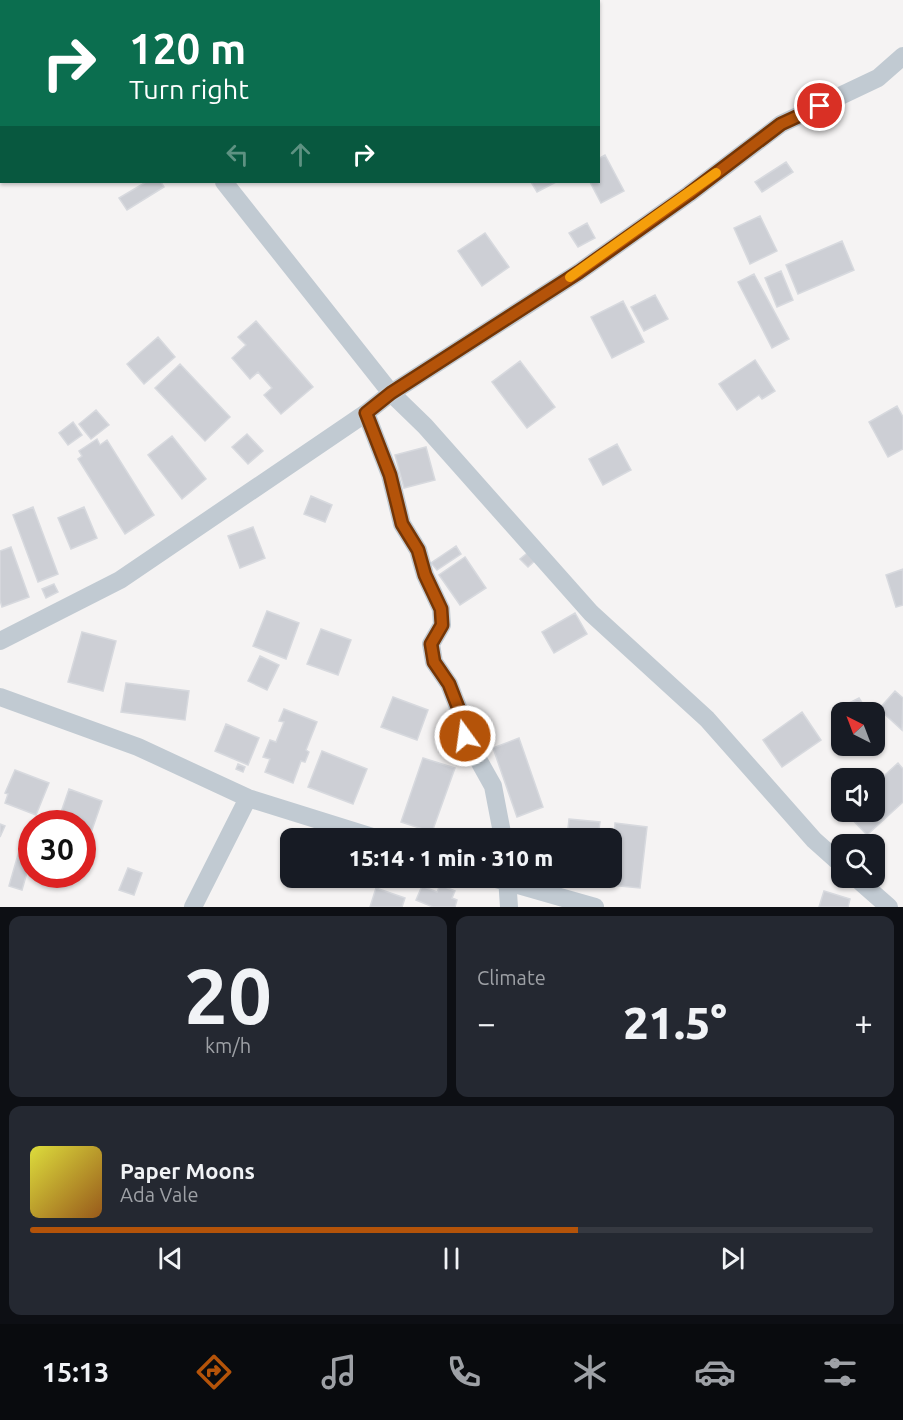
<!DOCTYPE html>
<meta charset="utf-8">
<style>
:root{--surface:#171b24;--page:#242831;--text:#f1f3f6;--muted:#9ea1a6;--line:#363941;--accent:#b45309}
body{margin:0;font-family:Ubuntu,sans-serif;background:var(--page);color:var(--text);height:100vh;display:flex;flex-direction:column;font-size:22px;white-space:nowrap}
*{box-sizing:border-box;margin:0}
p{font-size:20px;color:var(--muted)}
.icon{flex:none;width:33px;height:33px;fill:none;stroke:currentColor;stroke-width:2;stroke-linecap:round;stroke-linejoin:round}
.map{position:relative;height:907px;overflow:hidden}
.drawer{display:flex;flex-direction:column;gap:9px;padding:9px;background:#0d0f14;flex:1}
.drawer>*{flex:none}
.guide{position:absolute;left:0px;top:0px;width:600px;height:183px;box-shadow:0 2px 4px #0004;background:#0b6e4f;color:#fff;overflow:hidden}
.needle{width:39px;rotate:318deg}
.tools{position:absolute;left:831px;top:702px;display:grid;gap:12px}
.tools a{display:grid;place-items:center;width:54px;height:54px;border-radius:12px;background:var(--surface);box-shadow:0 2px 4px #0004;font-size:30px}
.speed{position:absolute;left:18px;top:810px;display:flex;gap:12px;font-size:30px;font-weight:700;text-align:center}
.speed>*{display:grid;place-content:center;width:78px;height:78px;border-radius:50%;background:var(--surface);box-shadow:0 2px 4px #0004;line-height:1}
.speed .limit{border:9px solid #d22;background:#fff;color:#111}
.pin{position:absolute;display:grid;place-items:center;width:51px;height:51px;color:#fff;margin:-26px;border:3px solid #fff;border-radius:50%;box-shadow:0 2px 6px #0007}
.me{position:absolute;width:66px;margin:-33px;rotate:346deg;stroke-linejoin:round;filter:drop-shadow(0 0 4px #0008)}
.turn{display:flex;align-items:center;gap:21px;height:126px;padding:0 30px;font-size:27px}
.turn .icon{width:78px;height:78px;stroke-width:2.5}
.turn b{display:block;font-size:42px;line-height:51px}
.lanes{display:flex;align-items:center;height:57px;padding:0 30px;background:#0003;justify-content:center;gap:30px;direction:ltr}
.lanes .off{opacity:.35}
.big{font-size:45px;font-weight:800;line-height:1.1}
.drawer .card{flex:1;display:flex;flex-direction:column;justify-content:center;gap:9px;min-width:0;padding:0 21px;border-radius:12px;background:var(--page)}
.drawer .dial{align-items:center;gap:0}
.dial b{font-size:78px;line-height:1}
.song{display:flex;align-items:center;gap:18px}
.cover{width:72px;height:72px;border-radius:9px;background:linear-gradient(135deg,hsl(60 70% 55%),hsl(30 70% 35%))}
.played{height:6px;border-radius:3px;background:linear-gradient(90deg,var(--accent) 65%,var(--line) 65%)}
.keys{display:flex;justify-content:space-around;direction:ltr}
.heat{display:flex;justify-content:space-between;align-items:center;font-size:33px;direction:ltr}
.drawer .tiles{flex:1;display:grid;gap:9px;grid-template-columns:1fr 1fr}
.card:last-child{grid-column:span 2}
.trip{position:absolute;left:280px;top:828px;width:342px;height:60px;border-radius:12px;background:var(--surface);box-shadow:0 2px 4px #0004;font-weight:800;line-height:60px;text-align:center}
.tabs{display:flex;height:96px;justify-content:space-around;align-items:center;background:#090b0e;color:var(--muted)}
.tabs .icon{width:42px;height:42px}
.tabs .on{color:var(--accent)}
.tabs b{font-size:27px;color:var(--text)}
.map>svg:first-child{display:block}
</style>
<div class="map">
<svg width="903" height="907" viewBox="0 0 903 907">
<rect width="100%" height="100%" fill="#f5f3f3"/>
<!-- building -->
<path fill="#cdcfd5" stroke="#d7d9de" stroke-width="1.5" d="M605,155L624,191L601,203L590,182H598V159Z
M786,162L793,172L762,192L755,182Z
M146,182H161L164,187L127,210L119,198Z
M531,182H556L537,192Z
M760,216L777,251L750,264L734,228Z
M587,223L595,238L578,247L569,233Z
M485,233L509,267L482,286L458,251Z
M842,241L854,270L798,294L786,265Z
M781,271L793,300L777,307L765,278Z
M754,274L789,339L772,348L738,282Z
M655,295L668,319L644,331L631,307Z
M623,301L644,342L612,358L591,317Z
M256,321L313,387L281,414L264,395L272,388L258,372L250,379L232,358L246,345L238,337Z
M158,337L175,357L144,384L127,364Z
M755,360L775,391L762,399L759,395L737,410L719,384Z
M520,361L555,407L527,428L492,382Z
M180,364L230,417L205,441L155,388Z
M897,406L903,417V449L888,457L869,422Z
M96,410L109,425L91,439L79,424Z
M73,422L82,435L68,445L59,433Z
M247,434L263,451L248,464L232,447Z
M172,436L206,479L182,499L148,455Z
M97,439L100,445L107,440L154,515L125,534L78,459L82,456L79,451Z
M617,444L631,470L603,485L589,459Z
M426,447L435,480L404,488L395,455Z
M311,496L332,505L325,522L304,514Z
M33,507L58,574L38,582L13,515Z
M84,507L97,538L71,549L58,518Z
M253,527L265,558L240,568L228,536Z
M456,546L461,554L437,570L431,563Z
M11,547L29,597L2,607L0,600V551Z
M531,550L538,558L528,567L520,559Z
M465,557L486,588L460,605L439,575Z
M903,569V605L896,607L886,575Z
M54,584L58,592L46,598L42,589Z
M267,611L299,623L286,659L253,646Z
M575,613L587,634L554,653L542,632Z
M321,629L351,640L338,675L307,664Z
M82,632L116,641L103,691L68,682Z
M260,656L279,665L267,690L248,681Z
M126,683L189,691L185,720L121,712Z
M895,691L903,698L902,730L879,709Z
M393,697L428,710L417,740L381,727Z
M859,698L868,712H855L849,703Z
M284,709L317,722L306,750L309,752L305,762L301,761L293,783L265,772L270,759L263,757L270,740L276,742L284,722L279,721Z
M802,712L821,740L782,767L763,740Z
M226,724L259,738L248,765L215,751Z
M519,738L543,807L517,817L493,748Z
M322,751L367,769L353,804L308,787Z
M423,758L455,768L432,832L401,822Z
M898,763L903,769V802L867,835L845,812H874V785Z
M238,764L245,767L243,772L236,769Z
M15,770L49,783L36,815L5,803L8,794L5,793Z
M69,789L102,801L84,853L82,824H57Z
M569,819L600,822L598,838H567Z
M615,823L647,827L640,888L609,885L610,878H612Z
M0,824L5,826L0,837Z
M529,830L561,834L560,838H528Z
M19,851L32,855L22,890L9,886Z
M128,868L142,873L134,895L119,890Z
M440,885L455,891L452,898L457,900L455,907H433L416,900L422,886L437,892Z
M376,888L405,898L402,907H370Z
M824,891L850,899L848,907H819Z"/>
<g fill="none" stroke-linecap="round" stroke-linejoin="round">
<!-- minor -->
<path stroke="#c1cad2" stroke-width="18" d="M85,0L86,2
M425,0L426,2
M229,2V0
M224,182L391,393L425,426L591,613L707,719L814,840L842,865
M366,413L390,475L402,524L418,550L425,575L441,609L442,625L431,644L434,662L449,684L461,715L465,736L493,786L503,838
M0,641L120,580L366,413L391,393L579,272L689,194L781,124L878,78L903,56
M0,697L138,747L248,798L376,838
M493,878L595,907
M507,878L509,907
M856,878L889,907
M193,907L248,798"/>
</g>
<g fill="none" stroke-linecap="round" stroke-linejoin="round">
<!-- route casing -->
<g stroke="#753606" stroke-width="15">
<path id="route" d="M465,736L461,715L449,684L434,662L431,644L442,625L441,609L425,575L418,550L402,524L390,475L366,413L391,393L579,272L689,194L781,124L820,106"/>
</g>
<!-- route -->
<use href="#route" stroke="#b45309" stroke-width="10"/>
<!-- slow -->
<path stroke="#f59e0b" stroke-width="10" d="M570,277L716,173"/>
</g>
</svg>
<div class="tools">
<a><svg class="needle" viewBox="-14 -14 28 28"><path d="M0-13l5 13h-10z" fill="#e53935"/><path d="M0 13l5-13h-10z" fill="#9ea1a6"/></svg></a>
<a><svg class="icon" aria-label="sound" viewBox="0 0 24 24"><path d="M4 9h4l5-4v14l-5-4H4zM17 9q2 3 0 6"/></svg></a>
<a><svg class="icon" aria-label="search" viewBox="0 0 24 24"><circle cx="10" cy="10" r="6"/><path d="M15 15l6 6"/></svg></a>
</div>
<div class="speed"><div class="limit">30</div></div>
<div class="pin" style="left:820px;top:106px;background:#d93025"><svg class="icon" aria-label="arrive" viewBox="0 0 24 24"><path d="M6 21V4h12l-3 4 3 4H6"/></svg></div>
<svg class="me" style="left:465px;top:736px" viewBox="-20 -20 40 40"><circle r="17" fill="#b45309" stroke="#fff" stroke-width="3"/><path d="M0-11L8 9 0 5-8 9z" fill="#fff"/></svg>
<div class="trip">15:14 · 1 min · 310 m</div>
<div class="guide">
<div class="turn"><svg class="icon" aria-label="right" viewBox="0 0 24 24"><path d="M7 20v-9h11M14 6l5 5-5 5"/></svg><div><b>120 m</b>Turn right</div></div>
<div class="lanes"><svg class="icon off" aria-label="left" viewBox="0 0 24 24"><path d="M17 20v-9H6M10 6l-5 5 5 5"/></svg><svg class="icon off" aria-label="ahead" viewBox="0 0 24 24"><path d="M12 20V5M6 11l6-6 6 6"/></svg><svg class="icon" aria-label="right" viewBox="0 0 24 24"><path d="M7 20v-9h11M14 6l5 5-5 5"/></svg></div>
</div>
</div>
<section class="drawer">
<div class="tiles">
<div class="card dial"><b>20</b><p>km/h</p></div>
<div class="card"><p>Climate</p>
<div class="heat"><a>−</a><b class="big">21.5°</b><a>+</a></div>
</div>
<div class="card">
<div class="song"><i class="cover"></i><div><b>Paper Moons</b><p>Ada Vale</p></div></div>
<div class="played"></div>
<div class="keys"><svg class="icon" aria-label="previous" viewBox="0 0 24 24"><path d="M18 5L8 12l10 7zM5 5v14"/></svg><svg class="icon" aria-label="pause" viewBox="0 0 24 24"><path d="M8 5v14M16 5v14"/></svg><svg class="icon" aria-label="next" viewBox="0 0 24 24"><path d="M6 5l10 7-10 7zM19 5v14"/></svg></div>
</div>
</div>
</section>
<nav class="tabs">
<b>15:13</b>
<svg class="icon on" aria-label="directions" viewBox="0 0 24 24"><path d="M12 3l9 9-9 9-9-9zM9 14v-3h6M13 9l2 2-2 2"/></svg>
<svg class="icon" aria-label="music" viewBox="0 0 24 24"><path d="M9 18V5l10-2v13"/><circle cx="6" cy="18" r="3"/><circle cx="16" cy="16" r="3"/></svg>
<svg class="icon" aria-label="phone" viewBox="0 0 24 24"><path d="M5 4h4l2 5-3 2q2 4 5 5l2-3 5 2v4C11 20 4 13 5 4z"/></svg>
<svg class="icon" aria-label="climate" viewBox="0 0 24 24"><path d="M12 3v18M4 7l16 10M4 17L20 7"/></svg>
<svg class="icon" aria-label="car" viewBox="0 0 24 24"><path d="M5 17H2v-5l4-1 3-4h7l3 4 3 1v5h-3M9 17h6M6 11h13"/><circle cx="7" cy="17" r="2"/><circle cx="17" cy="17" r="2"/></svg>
<svg class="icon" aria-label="filters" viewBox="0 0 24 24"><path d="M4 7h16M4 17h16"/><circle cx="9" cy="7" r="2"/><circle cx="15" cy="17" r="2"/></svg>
</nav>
